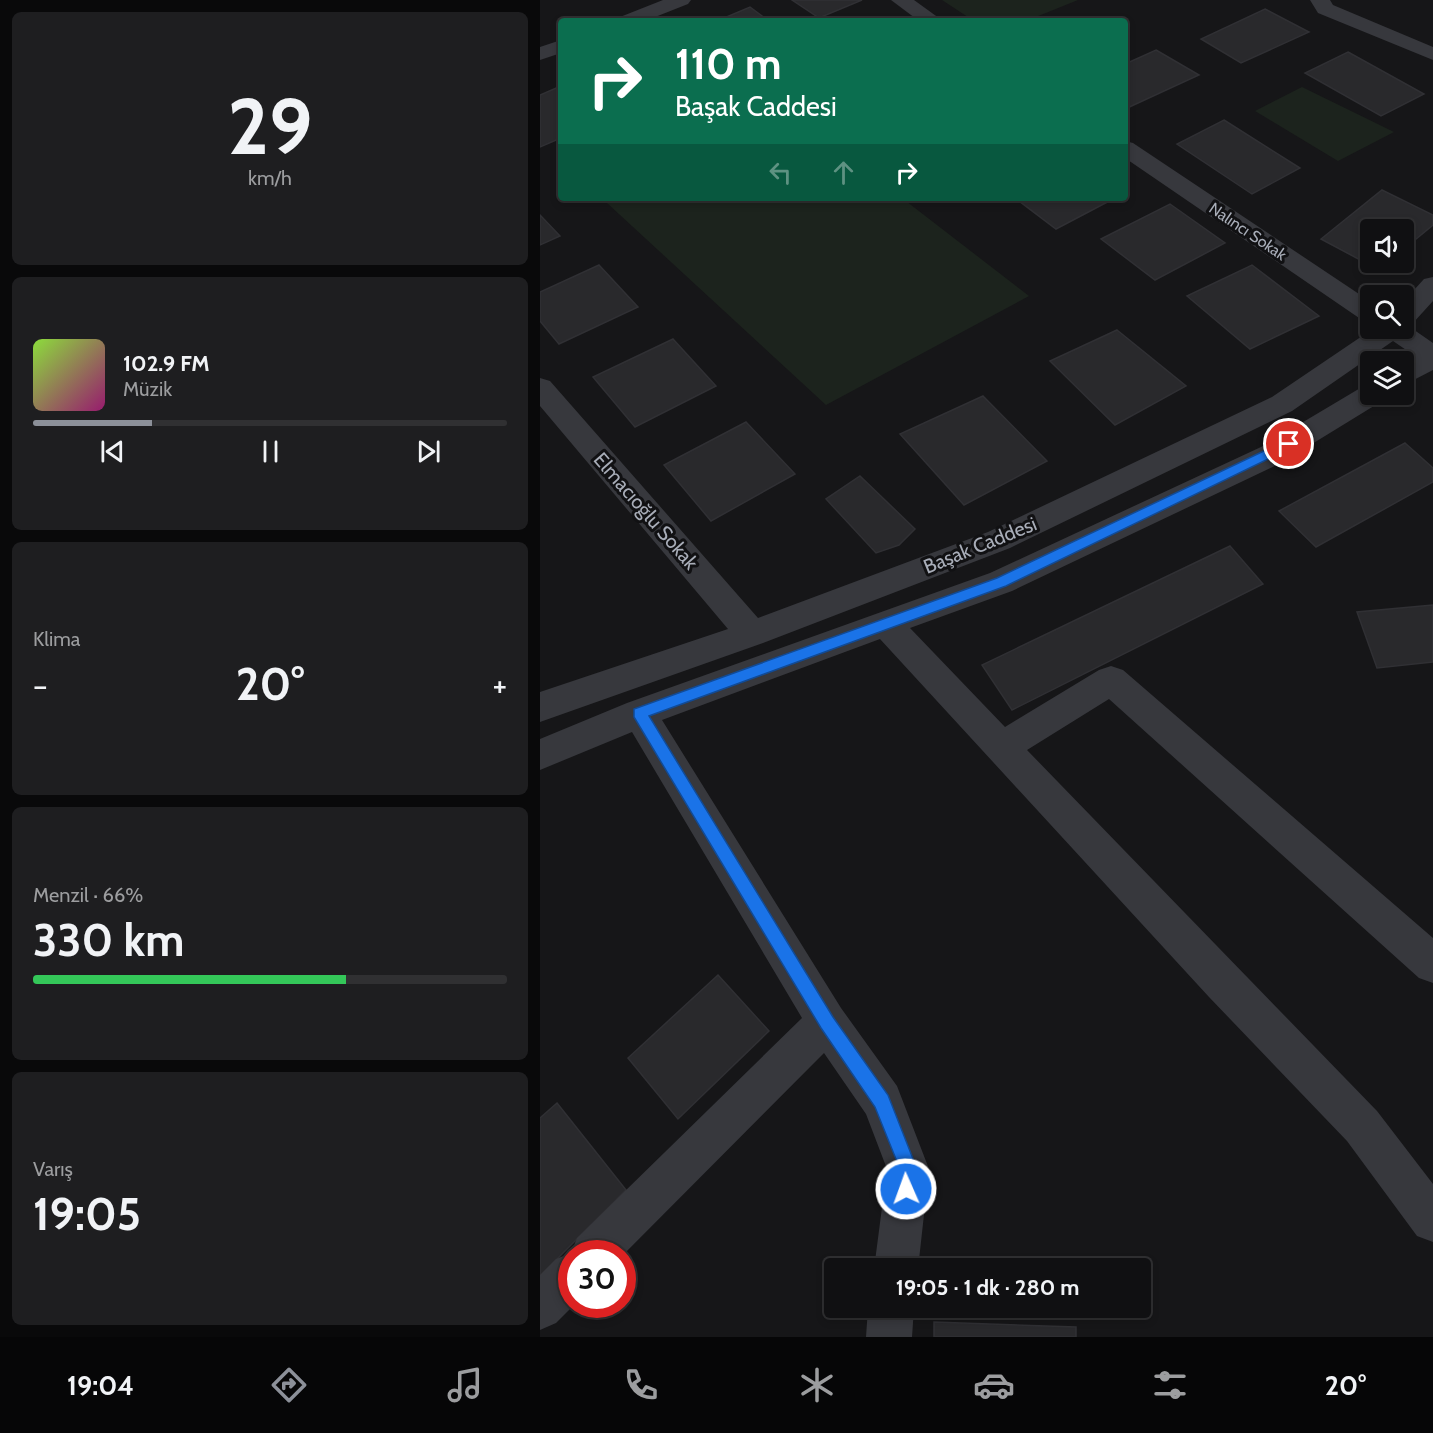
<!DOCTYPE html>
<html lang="tr">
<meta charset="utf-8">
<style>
:root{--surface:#101012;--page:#1e1e20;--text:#f1f3f6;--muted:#9c9d9f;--line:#303032;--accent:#8c9099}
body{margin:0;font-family:Cabin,sans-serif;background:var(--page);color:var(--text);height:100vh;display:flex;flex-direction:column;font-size:22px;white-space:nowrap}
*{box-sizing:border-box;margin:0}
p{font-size:20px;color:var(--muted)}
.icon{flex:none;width:33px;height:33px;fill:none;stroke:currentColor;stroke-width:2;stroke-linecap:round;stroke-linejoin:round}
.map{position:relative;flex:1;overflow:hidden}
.side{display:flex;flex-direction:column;gap:12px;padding:12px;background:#09090a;width:540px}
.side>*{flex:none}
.guide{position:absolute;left:18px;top:18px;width:570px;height:183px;border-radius:6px;box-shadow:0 3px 9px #0003,0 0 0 2px var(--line);background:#0b6e4f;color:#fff;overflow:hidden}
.fabs{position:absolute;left:820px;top:219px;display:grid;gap:12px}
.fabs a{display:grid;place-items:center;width:54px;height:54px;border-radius:6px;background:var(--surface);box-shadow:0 3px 9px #0003,0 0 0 2px var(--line);font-size:30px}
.speed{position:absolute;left:18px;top:1240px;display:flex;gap:12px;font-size:30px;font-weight:700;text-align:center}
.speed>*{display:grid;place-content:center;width:78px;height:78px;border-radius:50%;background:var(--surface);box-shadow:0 3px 9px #0003,0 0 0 2px var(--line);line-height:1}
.speed .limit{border:9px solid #d22;background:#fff;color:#111}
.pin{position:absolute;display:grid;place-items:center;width:51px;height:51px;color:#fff;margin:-26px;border:3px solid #fff;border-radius:50%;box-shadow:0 2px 6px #0007}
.me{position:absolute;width:66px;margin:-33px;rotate:358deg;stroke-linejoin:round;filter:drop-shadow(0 0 4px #0008)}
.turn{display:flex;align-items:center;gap:21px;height:126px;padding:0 18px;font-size:27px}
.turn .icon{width:78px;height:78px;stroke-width:2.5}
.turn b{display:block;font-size:42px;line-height:51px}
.lanes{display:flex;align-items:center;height:57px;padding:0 18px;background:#0003;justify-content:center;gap:30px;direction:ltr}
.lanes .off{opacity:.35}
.big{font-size:45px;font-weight:700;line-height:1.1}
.side .widget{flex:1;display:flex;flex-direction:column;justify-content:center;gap:9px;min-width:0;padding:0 21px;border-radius:9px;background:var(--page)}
.side .dial{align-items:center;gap:0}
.dial b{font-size:78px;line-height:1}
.song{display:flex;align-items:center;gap:18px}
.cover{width:72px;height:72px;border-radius:9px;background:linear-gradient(135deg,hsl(90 70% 55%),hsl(320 70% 35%))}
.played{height:6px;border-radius:3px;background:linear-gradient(90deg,var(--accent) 25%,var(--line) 25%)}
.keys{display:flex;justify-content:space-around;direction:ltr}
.heat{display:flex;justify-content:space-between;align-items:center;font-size:33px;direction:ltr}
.charge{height:9px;border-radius:4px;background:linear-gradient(90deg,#34c759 66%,var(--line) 0)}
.trip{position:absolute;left:284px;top:1258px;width:327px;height:60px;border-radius:6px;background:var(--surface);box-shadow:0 3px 9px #0003,0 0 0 2px var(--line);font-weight:700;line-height:60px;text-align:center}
.menu{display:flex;height:96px;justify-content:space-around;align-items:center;background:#060607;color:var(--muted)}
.menu .icon{width:42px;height:42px}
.menu .on{color:var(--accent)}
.menu b{font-size:27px;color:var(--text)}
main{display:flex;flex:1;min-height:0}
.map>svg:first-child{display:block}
</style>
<main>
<section class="side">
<div class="widget dial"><b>29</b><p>km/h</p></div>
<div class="widget">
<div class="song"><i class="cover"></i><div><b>102.9 FM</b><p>Müzik</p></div></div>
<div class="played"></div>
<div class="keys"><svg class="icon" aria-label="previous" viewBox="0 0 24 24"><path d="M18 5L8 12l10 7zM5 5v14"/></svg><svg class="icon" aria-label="pause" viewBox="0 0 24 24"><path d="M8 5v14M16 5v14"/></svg><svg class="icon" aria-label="next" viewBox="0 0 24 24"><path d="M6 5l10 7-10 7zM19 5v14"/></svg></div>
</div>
<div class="widget"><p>Klima</p>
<div class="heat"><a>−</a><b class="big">20°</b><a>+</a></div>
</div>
<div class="widget"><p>Menzil · 66%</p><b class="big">330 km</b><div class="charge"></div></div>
<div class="widget"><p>Varış</p><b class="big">19:05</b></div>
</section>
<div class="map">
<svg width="893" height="1337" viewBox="0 0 893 1337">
<rect width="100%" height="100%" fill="#161618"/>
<!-- green -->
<path fill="#1c231d" d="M402,0H538L486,21H434Z
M762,87L854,132L798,161L715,111Z
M79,198H362L489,296L286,405L67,203Z"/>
<!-- building -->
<path fill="#29292c" stroke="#303034" stroke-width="1.5" d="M252,0H322L279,18Z
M210,7L229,21H177Z
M725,9L769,32L701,63L661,39Z
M616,50L659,75L585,109V64Z
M808,52L884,94L841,116L765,73Z
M21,86V138L0,147V95Z
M684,120L760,168L712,194L637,144Z
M842,190L893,215V225L864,249V230H831V262H848L839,270L781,239Z
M475,198H575L516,229Z
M630,204L685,243L615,280L561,239Z
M0,215L20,236L0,245Z
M59,265L98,307L19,344L0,321V292Z
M712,265L779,316L710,349L647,296Z
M577,330L646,386L575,425L510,361Z
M133,339L176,386L95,427L53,377Z
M443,396L507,461L424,505L360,434Z
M206,422L255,474L171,521L124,465Z
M865,443L893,468V482L776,547L739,511Z
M320,476L375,529L359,545L336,553L286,499Z
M690,546L723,584L472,710L442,665Z
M893,605V662L837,668L817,612Z
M178,975L229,1031L138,1119L88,1058Z
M17,1103L86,1190L0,1276V1118Z
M394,1322L536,1327V1337H394Z"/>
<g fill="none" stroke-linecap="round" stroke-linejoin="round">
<!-- minor -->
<path fill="#37383d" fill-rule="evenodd" d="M123,0H151L148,4L105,21H77L80,17Z
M351,0H374L403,21H379Z
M770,0H790L793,5L893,47V60L778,13Z
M21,40V53L0,60V47Z
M585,141L593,143L831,302V323L822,320L585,158Z
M893,277V301L873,323L867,325L893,343V370L864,385V363L875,356L853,341L752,411L470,548L223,643L0,722V692L188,629L0,406V378L10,381L218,618L448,532L732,397L834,328H864V301L884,279Z
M831,385V394H846L842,401L741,463L472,591L370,628L465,727L559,670L571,666L583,670L893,938V983L879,978L569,699L487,750L837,1111L893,1184V1242L877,1236L807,1141L669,997L340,639L122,720L301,1008L357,1086L389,1169L378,1269H334L347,1169L326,1114L284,1053L82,1256L32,1254V1305H34L16,1323L0,1330V1275L16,1259L31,1253L37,1238L262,1018L92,732L0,770V739L87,703L450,573L721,447L822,387Z
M328,1308H374L372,1337H326Z"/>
</g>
<!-- route -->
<path fill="#1a73e8" stroke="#114b97" stroke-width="1.5" d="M749,439L755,444L753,447L466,586L109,716L293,1017L348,1095L377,1169L372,1195L366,1198L360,1195L357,1189L360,1169L335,1107L281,1028L94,717V709L457,578Z"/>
<g text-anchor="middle" stroke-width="6" stroke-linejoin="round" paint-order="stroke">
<!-- far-street labels -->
<g font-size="16" fill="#a8adb8" stroke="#111113">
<text transform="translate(708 231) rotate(34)" y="6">Nalıncı Sokak</text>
</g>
<!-- street labels -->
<g font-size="20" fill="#a8adb8" stroke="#111113">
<text transform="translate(106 511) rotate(49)" y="7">Elmacıoğlu Sokak</text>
<text transform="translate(440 545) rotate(-22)" y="7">Başak Caddesi</text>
</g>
</g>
</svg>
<div class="fabs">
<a><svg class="icon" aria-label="sound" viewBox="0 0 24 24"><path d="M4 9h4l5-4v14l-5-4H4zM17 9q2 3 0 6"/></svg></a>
<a><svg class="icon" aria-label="search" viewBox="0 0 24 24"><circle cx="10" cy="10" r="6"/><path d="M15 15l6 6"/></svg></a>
<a><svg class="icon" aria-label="layers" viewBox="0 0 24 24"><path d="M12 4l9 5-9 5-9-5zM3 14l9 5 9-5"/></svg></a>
</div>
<div class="speed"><div class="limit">30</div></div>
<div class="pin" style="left:749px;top:444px;background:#d93025"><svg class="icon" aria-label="arrive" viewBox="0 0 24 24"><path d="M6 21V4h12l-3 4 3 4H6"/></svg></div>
<svg class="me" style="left:366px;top:1189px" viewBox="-20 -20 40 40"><circle r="17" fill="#1a73e8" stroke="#fff" stroke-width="3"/><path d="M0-11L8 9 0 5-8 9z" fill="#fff"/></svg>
<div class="trip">19:05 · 1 dk · 280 m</div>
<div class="guide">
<div class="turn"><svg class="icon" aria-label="right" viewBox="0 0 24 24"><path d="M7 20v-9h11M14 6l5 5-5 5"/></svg><div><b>110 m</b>Başak Caddesi</div></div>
<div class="lanes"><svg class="icon off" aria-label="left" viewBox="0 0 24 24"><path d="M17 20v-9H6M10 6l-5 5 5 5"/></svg><svg class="icon off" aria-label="ahead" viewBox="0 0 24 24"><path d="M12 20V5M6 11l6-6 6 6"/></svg><svg class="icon" aria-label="right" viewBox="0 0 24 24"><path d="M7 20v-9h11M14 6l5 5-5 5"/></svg></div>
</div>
</div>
</main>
<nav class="menu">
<b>19:04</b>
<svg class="icon on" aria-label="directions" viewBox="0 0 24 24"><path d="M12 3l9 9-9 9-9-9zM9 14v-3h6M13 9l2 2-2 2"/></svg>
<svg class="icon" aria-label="music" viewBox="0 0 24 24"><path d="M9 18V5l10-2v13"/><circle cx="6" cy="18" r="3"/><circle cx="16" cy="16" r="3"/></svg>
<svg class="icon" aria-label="phone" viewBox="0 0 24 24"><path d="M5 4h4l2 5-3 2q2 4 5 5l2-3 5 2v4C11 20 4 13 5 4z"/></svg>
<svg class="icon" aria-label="climate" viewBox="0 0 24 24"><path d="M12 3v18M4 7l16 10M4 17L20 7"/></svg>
<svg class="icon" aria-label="car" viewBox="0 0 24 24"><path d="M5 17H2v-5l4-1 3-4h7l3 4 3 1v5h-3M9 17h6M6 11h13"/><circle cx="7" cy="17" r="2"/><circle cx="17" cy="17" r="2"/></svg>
<svg class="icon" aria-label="filters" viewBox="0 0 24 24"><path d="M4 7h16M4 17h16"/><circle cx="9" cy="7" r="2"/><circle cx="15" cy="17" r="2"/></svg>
<b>20°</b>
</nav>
